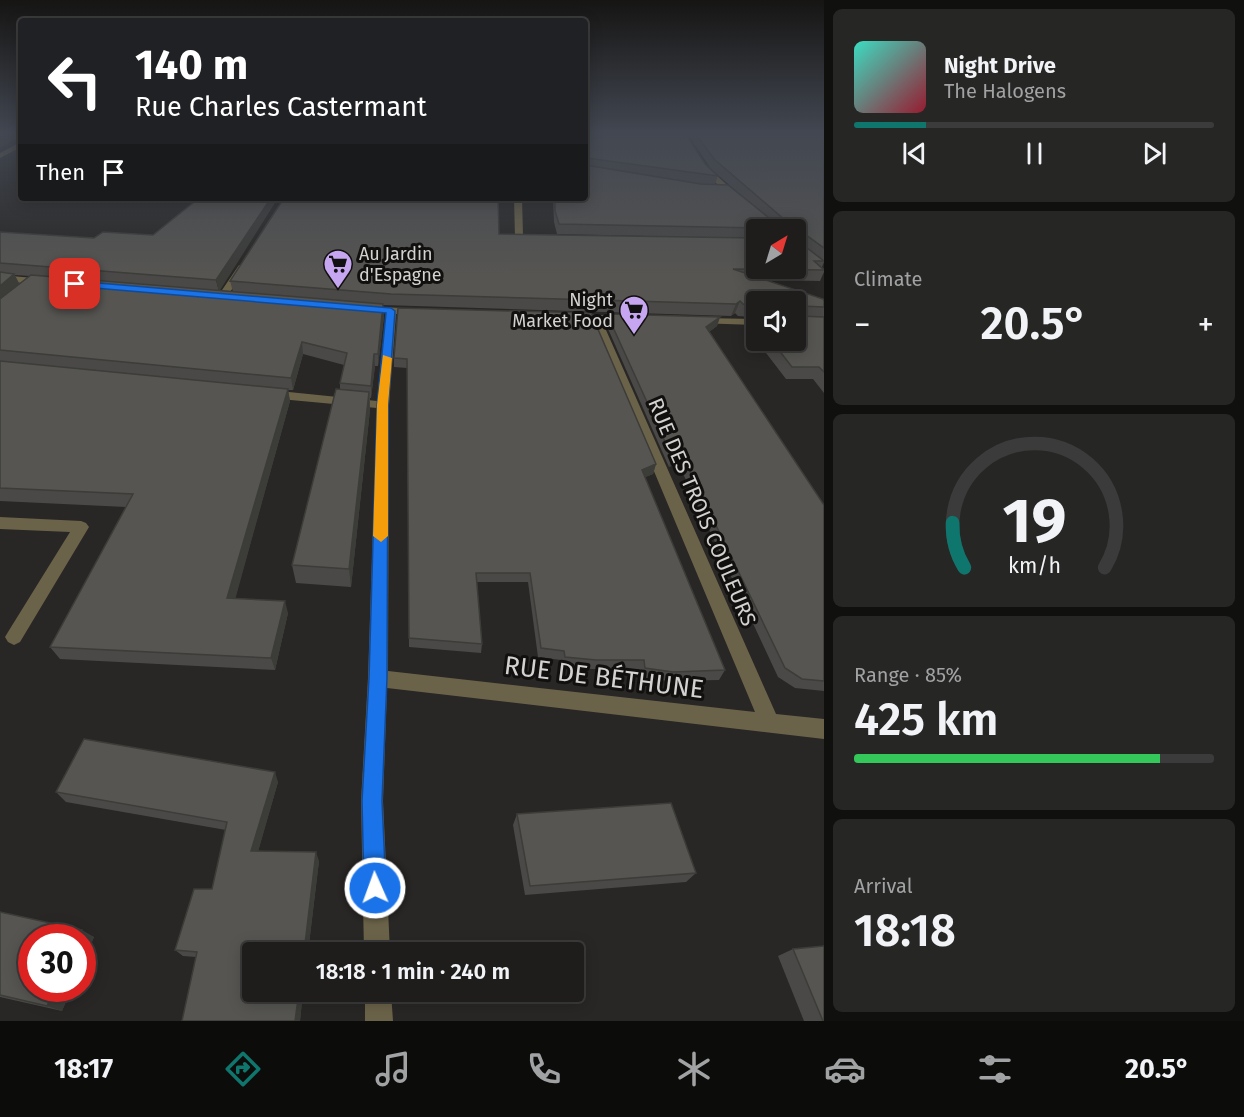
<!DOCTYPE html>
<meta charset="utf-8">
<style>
:root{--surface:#1e1d1c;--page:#262625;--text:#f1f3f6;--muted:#a1a2a3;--line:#3c3b3b;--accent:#0f766e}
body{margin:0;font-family:"Fira Sans",sans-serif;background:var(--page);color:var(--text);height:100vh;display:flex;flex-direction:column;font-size:22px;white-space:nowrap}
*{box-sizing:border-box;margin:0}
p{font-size:20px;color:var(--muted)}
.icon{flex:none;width:33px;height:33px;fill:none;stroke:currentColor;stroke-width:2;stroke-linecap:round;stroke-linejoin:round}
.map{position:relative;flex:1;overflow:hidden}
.sheet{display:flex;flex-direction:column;gap:9px;padding:9px;background:#10100f;width:420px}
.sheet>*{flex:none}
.top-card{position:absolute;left:18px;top:18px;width:570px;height:183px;border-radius:6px;box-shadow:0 3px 15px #0003,0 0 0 2px var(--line);background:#202124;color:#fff;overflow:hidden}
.needle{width:39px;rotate:38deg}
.controls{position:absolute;left:746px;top:219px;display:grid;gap:12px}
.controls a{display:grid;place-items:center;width:60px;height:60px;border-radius:6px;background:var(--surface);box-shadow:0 3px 15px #0003,0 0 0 2px var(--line);font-size:30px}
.speed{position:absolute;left:18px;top:924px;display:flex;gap:12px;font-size:30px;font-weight:700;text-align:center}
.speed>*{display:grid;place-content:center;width:78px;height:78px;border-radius:50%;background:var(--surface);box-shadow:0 3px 15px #0003,0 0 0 2px var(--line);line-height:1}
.speed .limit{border:9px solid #d22;background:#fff;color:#111}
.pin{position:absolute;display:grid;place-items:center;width:51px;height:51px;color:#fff;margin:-26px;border-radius:12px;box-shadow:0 3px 9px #0006}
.me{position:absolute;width:66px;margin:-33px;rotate:358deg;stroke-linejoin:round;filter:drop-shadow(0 0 4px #0008)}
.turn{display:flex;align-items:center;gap:21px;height:126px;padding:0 18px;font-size:27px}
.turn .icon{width:78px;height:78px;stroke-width:2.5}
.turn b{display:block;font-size:42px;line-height:51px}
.then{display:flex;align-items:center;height:57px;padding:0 18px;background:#0003;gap:12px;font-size:22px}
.big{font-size:45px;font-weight:600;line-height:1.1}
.sheet .tile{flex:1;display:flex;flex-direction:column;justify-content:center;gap:9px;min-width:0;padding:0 21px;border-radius:9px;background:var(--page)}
.sheet .dial{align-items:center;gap:0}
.dial svg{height:156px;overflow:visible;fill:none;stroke:var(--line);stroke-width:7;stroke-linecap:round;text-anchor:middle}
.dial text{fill:var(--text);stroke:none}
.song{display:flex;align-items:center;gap:18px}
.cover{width:72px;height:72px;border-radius:9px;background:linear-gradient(135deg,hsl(170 70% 55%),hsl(350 70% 35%))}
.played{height:6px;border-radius:3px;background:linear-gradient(90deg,var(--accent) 20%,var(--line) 20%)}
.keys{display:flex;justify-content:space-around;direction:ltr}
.heat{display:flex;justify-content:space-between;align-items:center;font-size:33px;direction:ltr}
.charge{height:9px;border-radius:4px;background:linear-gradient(90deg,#34c759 85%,var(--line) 0)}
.trip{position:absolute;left:242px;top:942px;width:342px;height:60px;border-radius:6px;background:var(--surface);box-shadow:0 3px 15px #0003,0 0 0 2px var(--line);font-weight:600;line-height:60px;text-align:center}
.menu{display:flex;height:96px;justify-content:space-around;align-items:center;background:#0c0c0b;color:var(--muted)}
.menu .icon{width:42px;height:42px}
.menu .on{color:var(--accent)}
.menu b{font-size:27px;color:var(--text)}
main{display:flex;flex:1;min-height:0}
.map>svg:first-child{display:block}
</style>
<main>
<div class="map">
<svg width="824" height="1021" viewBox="0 0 824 1021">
<rect width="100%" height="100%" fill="#282725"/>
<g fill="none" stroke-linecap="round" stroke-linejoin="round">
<!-- minor -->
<path fill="#6b6349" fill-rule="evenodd" d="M680,133H686L703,163L738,195V199H732L698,165Z
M21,142V147L0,158V153Z
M514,198H522L523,235L537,236V240L519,241L515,238Z
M239,265L247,267L226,298H220L218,296Z
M0,275L45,279L50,282L45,285L0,281Z
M365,306L419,309L424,312L419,315L396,314L389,405L388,671L755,712L591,321L574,320L569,317L574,314L625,316L630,319L629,321H602L776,714L824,719V739L387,688L383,801L390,952H364L361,801L368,678L377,408L269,398L263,394L269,390L377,401L386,313L361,311L360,309Z
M700,318L756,319V325L696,323V319Z
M0,517L81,521L86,523L89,527L20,642L14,645L8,642L5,637L8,632L70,532L0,529Z
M365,992H391L393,1021H365Z"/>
</g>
<!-- wall -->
<path fill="#4a4947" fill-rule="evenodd" d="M585,133L705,164L718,176L715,184L748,201L711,169L687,133H824V262L822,267L824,269V272L820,281L767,280L824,301V393L813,379H786L756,340H795V302H756V340L746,327L751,317L738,316L735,313L731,316L383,305L384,316L378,366H375L371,398H370V410L351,587L296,583L292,565L340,389V383L344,365L303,354L293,390H288L290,401L235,598L288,613L275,670L60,659L50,647L126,507L0,501V232L94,238L153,235L195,202L219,291L233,292L230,281L499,234L692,237L557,234L554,222L553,198H585ZM756,230H795L756,268ZM15,275L30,276L19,284Z
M398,308L656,464L653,474L645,477L725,670L719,680L668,681L641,677L639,669H592L562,666L561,660L538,657L528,582H477L482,644L481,653L409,647L407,368L394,367V358Z
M607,314L720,317L717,326L709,332L824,505V691L795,688L778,677L678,463L669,467L605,322Z
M278,782L258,851L319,861L308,952H252V992H303L300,1021L196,957L183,956L175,950L212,889L226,830L66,802L56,792Z
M517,814L696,873L686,882L525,895L513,825Z
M0,912L94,937L62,1011L0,997Z
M793,949L824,1021H804L778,956Z"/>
<!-- shaded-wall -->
<path fill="#3c3c39" d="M8,133H21V136L0,148V137Z
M271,198H278L219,292L216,280Z
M14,274L20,285L0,302V286Z
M740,301L735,313L731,316L736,304Z
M383,304L384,316L378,366V354Z
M720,317L717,326L703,336L706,327Z
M302,342L303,354L293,390L291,378Z
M374,354L375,366L371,398V386Z
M288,389L290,401L232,611L227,598Z
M369,392L370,410L351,587L349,569Z
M681,453L678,463L669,467L672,457Z
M656,464L653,474L639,480L642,470Z
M285,601L288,613L275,670L271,658Z
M275,772L278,782L256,859L251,851Z
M316,852L319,861L308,952H304Z
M82,930L94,937L82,963V938H78Z
M55,988H71L62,1011L47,1006Z
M299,992H303L300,1021H295Z"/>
<!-- building -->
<path fill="#565552" stroke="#3c3c39" stroke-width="1.5" d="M0,133H8L0,137Z
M585,133H685L705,164L718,176L587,158L585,159Z
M695,133H824V248L799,230L798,241L824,261H814L824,270L733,269L823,299L824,301V307L801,306L798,308L799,316L824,317V372L819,367H792L771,340H795V302H756V305L743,304L740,301L736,304L391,294L230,281L284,198H498L499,234L756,238V268H795V230H760V228L559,224L555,211V198H585V165L701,184L728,185L773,221L783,222L785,220L714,159Z
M199,198H271L216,280L0,263V232L94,238L103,232L153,235Z
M0,272L14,274L0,286Z
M31,275L383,304L378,354H374L371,386L340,383L347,353L302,342L291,378L0,350V299Z
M398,308L591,313L656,464L642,470L725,670L673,672L645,668L644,660H596L565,657L564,651L541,648L530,573H476L482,644L409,638L407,359L394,358Z
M607,314L720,317L706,327L824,505V681L802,679L785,668L681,453L672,457Z
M751,315H756V321Z
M0,361L288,389L227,598L285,601L271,658L50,647L133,494L0,488Z
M336,389L369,392L349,569L292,565Z
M84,739L275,772L251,851L316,852L304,952H252V992H299L295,1021H182L197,952L175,950L194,889H212L227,822L56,792Z
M671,803L696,873L530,886L517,814Z
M0,912L82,930L78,938H32V988H55L47,1006L0,995Z
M824,946V1021H823L793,949Z"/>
<!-- sky -->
<linearGradient id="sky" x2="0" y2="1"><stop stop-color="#161514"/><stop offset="0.48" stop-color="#424751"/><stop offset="1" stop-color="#424751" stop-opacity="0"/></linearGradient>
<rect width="824" height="276" fill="url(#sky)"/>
<!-- route -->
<path fill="#1a73e8" stroke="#114b97" stroke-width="1.5" d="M75,281L391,308L395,311L388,405L387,678L382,801L386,888L383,895L375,899L367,895L364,888L362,801L369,678L377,405L386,313L71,286V282Z"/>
<!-- slow -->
<path fill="#f59e0b" d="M383,355L392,358L388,405V536L381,542L373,536L377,405Z"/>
<!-- icons -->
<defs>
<g id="supermarket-pin" transform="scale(1.5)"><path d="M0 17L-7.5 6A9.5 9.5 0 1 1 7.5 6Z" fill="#c6a6f0" stroke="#11100f"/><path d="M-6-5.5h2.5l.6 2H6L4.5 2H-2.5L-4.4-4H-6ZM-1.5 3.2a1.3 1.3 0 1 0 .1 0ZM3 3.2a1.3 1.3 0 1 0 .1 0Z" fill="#111"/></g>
</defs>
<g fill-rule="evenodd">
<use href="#supermarket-pin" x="338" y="264"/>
<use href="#supermarket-pin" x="634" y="310"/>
</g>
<g text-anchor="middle" stroke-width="6" stroke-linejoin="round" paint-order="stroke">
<!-- far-poi labels -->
<g font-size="18" fill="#d3d2d0" stroke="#11100f" text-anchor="start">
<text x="359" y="260">Au Jardin<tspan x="359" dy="21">d'Espagne</tspan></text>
<text x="613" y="306" text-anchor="end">Night<tspan x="613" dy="21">Market Food</tspan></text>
</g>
<!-- street labels -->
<g font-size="21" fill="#d3d2d0" stroke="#11100f">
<text transform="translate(702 512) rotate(67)" y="7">RUE DES TROIS COULEURS</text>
</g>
<!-- near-street labels -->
<g font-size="26" fill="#d3d2d0" stroke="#11100f">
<text transform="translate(604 677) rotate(7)" y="9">RUE DE BÉTHUNE</text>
</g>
</g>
</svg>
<div class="controls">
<a><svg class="needle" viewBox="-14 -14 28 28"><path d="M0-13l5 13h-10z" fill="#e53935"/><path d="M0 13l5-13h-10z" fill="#a1a2a3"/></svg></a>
<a><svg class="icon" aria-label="sound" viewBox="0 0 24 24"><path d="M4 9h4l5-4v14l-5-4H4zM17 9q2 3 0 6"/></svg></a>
</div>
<div class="speed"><div class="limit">30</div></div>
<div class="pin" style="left:75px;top:284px;background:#d93025"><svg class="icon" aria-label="arrive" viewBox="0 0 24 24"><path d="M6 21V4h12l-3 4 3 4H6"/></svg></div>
<svg class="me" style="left:375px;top:888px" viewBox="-20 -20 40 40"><circle r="17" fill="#1a73e8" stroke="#fff" stroke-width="3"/><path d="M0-11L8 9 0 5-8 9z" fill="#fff"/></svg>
<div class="trip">18:18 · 1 min · 240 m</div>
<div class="top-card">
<div class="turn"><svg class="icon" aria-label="left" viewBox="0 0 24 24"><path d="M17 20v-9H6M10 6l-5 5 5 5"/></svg><div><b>140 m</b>Rue Charles Castermant</div></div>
<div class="then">Then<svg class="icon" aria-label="arrive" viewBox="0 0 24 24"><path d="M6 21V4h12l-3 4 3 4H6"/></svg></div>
</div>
</div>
<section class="sheet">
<div class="tile">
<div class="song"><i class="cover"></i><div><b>Night Drive</b><p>The Halogens</p></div></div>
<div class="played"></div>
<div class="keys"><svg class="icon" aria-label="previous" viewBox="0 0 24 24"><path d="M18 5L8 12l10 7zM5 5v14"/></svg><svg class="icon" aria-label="pause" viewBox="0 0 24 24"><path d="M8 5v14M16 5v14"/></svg><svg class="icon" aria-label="next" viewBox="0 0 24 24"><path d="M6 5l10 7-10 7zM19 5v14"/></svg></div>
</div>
<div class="tile"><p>Climate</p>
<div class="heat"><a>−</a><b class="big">20.5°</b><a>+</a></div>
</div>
<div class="tile dial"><svg viewBox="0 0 100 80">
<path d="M14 69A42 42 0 1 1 86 69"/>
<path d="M14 69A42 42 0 0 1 8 46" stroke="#0f766e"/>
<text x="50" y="56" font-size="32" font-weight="700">19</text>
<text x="50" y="72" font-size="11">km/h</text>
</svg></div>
<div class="tile"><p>Range · 85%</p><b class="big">425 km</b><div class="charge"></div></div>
<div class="tile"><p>Arrival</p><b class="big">18:18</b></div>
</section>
</main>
<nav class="menu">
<b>18:17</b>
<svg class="icon on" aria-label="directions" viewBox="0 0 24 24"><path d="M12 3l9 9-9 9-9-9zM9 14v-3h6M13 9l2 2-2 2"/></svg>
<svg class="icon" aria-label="music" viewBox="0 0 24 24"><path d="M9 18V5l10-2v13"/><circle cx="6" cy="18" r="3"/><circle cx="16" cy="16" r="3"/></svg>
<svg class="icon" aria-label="phone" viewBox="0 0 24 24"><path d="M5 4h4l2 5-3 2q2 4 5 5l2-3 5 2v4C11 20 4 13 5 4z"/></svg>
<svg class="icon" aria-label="climate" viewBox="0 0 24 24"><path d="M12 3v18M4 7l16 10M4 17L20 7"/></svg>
<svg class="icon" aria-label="car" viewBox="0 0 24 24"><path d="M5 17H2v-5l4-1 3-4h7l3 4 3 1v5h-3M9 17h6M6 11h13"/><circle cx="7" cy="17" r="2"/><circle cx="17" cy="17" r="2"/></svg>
<svg class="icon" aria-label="filters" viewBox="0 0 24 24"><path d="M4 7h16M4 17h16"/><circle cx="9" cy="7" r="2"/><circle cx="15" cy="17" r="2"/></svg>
<b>20.5°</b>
</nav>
